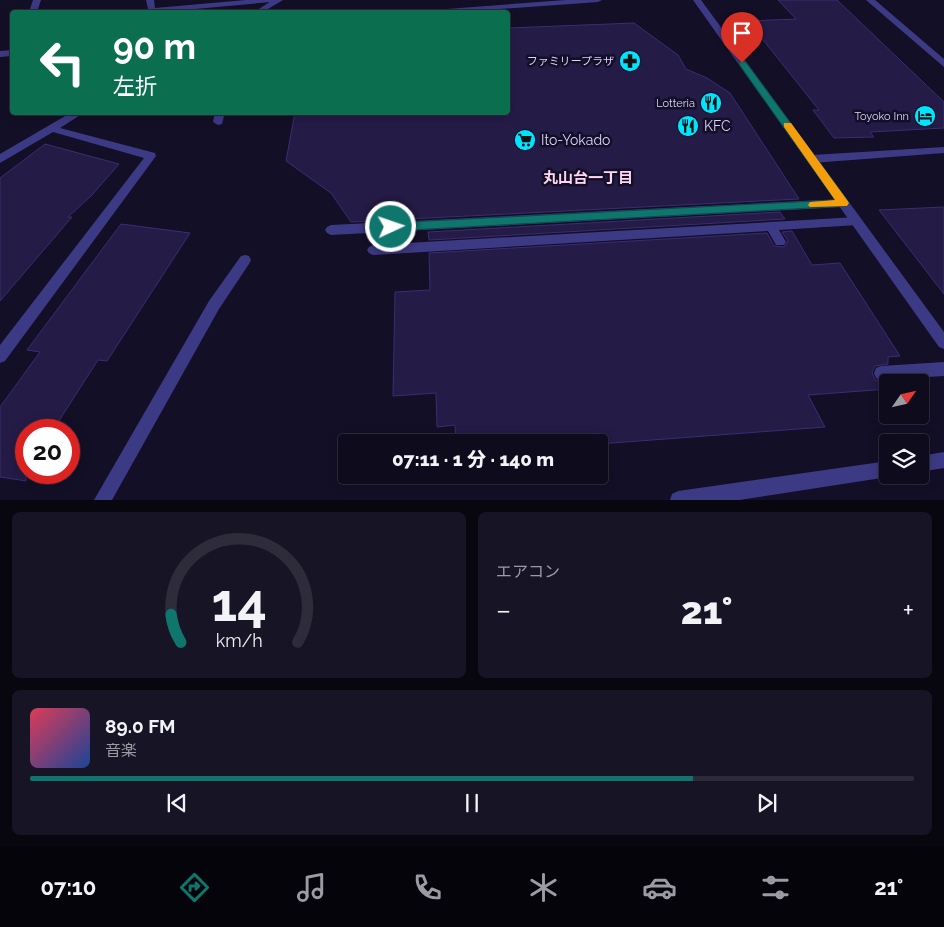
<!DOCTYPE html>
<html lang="ja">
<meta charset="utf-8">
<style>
:root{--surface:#0e0b1c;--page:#171425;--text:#f1f3f6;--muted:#9b9ba3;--line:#2e2b3b;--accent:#0f766e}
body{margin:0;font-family:Raleway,"Noto Sans JP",sans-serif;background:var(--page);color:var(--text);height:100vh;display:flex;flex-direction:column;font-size:19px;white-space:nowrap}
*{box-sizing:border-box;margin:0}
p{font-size:16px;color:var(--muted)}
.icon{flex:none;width:28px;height:28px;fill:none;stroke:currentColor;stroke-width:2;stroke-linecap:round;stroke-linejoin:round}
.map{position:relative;height:500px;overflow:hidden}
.details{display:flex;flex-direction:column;gap:12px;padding:12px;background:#08060f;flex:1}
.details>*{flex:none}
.guide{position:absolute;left:10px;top:10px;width:500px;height:105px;border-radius:5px;box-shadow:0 2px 12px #0003,0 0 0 1px var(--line);background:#0b6e4f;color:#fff;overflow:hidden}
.needle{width:32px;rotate:56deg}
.buttons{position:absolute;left:879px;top:374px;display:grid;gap:10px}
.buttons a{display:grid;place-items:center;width:50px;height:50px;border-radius:5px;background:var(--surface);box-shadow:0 2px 12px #0003,0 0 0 1px var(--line);font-size:25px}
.speed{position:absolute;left:15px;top:419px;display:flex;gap:10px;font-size:25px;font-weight:700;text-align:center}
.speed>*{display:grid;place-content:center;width:65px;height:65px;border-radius:50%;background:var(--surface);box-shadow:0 2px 12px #0003,0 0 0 1px var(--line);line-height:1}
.speed .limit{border:8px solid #d22;background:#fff;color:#111}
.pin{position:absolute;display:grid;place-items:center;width:42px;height:42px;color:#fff;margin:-51px -21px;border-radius:50% 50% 50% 0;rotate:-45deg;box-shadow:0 0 5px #0007}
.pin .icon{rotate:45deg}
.me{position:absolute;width:55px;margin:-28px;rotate:87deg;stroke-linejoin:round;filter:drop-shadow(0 0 4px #0008)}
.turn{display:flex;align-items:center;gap:18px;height:105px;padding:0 20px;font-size:22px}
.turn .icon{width:65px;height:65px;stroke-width:2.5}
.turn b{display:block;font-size:35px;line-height:42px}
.big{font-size:38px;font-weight:800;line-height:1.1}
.details .tile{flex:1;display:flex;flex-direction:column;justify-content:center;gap:8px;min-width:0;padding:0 18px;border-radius:8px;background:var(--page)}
.details .dial{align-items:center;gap:0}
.dial svg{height:130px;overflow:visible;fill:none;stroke:var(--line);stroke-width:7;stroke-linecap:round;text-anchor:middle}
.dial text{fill:var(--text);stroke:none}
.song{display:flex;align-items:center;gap:15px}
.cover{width:60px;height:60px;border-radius:8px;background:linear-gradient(135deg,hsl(350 70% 55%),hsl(220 70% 35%))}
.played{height:5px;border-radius:2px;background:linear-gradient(90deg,var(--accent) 75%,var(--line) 75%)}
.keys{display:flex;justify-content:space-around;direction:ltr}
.heat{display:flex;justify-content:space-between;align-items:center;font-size:28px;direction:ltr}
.details .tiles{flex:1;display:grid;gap:12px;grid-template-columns:1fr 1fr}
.tile:last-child{grid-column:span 2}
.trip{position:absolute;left:338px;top:434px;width:270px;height:50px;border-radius:5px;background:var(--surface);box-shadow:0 2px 12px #0003,0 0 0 1px var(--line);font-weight:800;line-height:50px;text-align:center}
.dock{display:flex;height:80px;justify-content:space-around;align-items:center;background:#06040b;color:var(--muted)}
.dock .icon{width:35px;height:35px}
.dock .active{color:var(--accent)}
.dock b{font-size:22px;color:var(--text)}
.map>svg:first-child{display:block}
</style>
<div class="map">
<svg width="944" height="500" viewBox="0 0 944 500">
<rect width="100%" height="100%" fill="#130f26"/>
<!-- building -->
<path fill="#241b47" stroke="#3b2d73" d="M778,0H837L944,102V128L870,132L874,137L834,138L813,110H819L748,21L796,19Z
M634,23L678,55L686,69L707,78L730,93L799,199L351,222L331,193L286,161L295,112H508V28Z
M45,144L119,164L92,195L68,217H72L0,301V178Z
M944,207V294L879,210Z
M780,212L785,219L429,240L428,232Z
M121,224L190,233L107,361L98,360L53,430H26V481L0,477V407L40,352L27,350Z
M792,231L812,265L840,263L900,356L888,357V364L875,366L872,372L875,380L888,381V389L808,395L825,427L599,444L456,442L455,425L437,427L436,393L393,396L395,292L430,290L429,253L767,233L774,246L784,247L788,241L782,232Z"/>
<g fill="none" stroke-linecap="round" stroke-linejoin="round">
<!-- service -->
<path fill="#3d3a85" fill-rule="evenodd" d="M33,0H41L37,12H29Z
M146,0H154L155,8L246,0H275L271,2L162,12H133L134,10L148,9Z
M215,112H225L222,124L218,125L213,122Z
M843,199L849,203L843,207L331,235L327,233L325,230L327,227L331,225Z
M857,217L863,221L857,225L779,230L786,242L784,245H776L768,231L373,255L369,253L367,250L369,247L373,245Z
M245,255L249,256L251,260L249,264L219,309L112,500H94L209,301L241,256Z
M944,362V376L881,380L876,378L874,373L876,368L881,366Z"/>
<!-- minor -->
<path fill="#3d3a85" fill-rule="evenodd" d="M273,0H283L263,12H254Z
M566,0H602L598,2L459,12H429L433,10Z
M693,0H701L944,332V349L939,347Z
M12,50V56L0,57V51Z
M72,112H85L60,128L155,153L156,156L5,361L0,363V345L144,158L53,132L0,163V154Z
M944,452V468L920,472V456Z
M888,461V475H894L888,477L739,500H670L672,494L678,491Z"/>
<!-- tertiary -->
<path fill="#3d3a85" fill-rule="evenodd" d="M866,0H875L944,59V67Z
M944,147V153L812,163L807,159L812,155Z"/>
</g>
<!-- route -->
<path fill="#0f766e" stroke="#0a4d48" d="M739,61H745L847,200L849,203L847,206L391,231L385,227L391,223L835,200L739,64Z"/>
<!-- slow -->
<path fill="#f59e0b" d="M784,123H791L847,200L849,203L847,206L810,207L808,205L810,202L835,200L784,127Z"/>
<!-- icons -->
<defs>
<g id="pharmacy-disc" transform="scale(1.125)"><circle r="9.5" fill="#00e5ff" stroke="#130f26"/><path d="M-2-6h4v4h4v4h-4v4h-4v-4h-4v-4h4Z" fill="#111"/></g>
<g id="restaurant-disc" transform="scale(1.125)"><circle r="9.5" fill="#00e5ff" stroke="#130f26"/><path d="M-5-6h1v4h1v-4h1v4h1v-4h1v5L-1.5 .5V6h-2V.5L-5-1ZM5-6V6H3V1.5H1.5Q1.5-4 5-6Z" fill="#111"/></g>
<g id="hotel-disc" transform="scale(1.125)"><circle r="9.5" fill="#00e5ff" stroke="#130f26"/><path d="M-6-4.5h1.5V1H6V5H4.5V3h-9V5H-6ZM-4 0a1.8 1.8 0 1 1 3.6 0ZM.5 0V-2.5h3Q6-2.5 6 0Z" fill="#111"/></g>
<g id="supermarket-disc" transform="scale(1.125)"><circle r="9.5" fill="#00e5ff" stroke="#130f26"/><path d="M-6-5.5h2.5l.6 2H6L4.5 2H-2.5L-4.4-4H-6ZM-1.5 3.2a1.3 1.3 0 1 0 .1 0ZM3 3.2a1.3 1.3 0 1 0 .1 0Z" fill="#111"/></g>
</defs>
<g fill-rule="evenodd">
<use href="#pharmacy-disc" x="630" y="61"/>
<use href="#restaurant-disc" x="711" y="103"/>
<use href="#hotel-disc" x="925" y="116"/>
<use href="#restaurant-disc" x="688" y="126"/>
<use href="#supermarket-disc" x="525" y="140"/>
</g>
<g text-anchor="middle" stroke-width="5" stroke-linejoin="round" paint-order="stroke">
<!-- far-poi labels -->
<g font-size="11" fill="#d9d4ff" stroke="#130f26" text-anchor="end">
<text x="614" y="65">ファミリープラザ</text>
<text x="695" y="107">Lotteria</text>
<text x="909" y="120">Toyoko Inn</text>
</g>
<!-- poi labels -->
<g font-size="14" fill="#d9d4ff" stroke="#130f26" text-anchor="start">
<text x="704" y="131">KFC</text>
<text x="541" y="145">Ito-Yokado</text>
</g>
<!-- neighbourhood labels -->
<g font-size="15" font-weight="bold" fill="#ffd6f0" stroke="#130f26">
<text x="588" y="183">丸山台一丁目</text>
</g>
</g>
</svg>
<div class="buttons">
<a><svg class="needle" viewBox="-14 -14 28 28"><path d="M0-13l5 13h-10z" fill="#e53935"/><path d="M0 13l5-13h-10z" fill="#9b9ba3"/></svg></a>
<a><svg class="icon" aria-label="layers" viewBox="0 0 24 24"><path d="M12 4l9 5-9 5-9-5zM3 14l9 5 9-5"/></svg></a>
</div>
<div class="speed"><div class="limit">20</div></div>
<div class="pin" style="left:742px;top:63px;background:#d93025"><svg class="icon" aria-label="arrive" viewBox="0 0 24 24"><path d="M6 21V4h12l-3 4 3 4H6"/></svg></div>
<svg class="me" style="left:391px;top:227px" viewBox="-20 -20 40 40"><circle r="17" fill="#0f766e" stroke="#fff" stroke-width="3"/><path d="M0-11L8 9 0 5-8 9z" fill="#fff"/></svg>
<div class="trip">07:11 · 1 分 · 140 m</div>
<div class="guide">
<div class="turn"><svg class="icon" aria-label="left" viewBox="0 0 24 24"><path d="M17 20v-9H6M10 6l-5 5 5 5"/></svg><div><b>90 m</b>左折</div></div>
</div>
</div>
<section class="details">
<div class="tiles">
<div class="tile dial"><svg viewBox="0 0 100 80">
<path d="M14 69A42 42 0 1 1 86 69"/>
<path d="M14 69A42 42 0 0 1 8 52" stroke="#0f766e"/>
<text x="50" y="56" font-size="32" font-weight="700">14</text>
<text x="50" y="72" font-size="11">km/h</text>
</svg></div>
<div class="tile"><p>エアコン</p>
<div class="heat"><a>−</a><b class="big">21°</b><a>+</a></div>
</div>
<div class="tile">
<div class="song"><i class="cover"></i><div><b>89.0 FM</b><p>音楽</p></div></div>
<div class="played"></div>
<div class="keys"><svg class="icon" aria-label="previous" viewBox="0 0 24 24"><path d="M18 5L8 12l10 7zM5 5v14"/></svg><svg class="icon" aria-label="pause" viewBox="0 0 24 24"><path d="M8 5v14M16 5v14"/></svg><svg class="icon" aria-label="next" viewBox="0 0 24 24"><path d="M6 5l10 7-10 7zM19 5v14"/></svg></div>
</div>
</div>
</section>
<nav class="dock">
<b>07:10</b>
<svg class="icon active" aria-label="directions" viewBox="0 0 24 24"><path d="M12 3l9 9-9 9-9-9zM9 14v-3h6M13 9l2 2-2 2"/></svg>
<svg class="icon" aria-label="music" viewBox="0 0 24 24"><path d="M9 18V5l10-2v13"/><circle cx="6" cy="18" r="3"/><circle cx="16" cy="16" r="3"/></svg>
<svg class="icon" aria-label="phone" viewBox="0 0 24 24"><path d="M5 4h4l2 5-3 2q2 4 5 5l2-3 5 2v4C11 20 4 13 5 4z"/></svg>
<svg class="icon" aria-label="climate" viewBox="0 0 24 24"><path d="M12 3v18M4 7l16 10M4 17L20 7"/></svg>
<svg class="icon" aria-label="car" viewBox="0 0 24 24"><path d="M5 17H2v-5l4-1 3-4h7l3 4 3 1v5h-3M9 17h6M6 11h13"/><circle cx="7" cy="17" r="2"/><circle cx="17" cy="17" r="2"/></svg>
<svg class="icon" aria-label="filters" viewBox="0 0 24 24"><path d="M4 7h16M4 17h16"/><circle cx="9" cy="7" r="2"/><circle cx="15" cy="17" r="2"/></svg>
<b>21°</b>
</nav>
